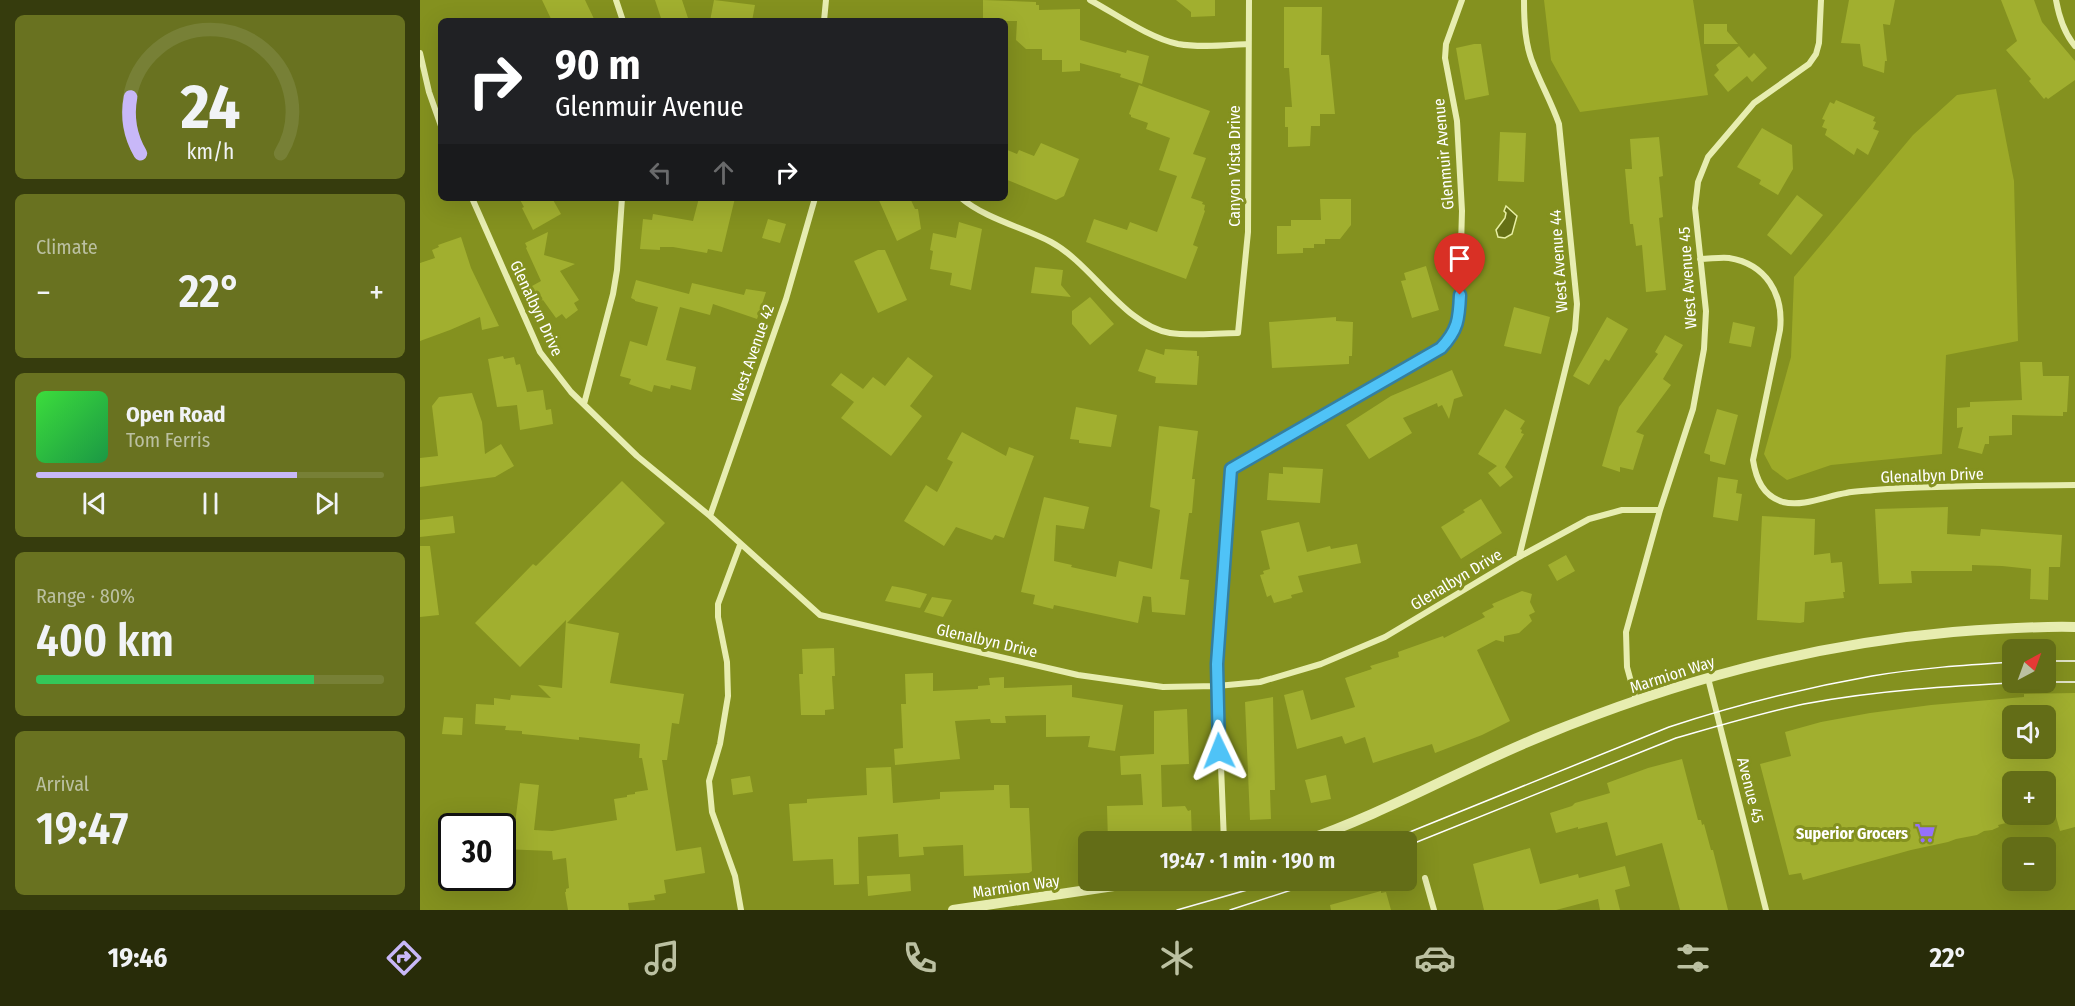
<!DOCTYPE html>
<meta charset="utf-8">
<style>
:root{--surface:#636d17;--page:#697220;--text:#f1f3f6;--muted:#bbc0a1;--line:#778036;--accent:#c8b8f8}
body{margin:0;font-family:"Fira Sans Condensed",sans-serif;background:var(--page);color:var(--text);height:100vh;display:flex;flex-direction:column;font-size:22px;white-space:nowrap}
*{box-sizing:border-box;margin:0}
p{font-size:20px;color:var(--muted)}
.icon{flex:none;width:33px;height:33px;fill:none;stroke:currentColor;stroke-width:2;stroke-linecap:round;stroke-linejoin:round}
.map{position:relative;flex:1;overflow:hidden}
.panel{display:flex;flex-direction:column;gap:15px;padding:15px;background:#363c0d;width:420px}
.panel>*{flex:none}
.hud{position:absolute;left:18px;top:18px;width:570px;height:183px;border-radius:9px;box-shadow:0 6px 24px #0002;background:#202124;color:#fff;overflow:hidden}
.needle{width:39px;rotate:41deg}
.tools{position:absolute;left:1582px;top:639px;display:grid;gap:12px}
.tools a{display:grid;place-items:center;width:54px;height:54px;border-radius:9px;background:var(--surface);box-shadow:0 6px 24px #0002;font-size:30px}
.speed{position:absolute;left:18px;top:813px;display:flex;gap:12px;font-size:30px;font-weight:700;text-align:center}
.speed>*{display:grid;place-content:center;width:78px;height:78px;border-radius:50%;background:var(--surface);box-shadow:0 6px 24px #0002;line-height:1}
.speed .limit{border:3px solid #111;border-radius:9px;background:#fff;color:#111}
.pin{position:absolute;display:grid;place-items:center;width:51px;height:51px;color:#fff;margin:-62px -26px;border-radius:50% 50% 50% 0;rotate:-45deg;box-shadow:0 0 6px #0007}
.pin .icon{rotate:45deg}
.me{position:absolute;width:66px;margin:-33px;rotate:358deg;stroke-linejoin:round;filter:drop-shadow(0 0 4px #0008)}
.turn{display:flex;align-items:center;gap:21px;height:126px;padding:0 18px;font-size:27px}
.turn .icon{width:78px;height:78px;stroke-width:2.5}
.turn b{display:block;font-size:42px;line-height:51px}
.lanes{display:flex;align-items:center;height:57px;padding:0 18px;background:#0003;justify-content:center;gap:30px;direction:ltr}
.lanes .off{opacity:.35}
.big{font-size:45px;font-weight:600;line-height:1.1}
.panel .card{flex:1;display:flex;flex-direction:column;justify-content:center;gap:9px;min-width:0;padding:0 21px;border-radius:9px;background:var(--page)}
.panel .dial{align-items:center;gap:0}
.dial svg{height:156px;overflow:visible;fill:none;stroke:var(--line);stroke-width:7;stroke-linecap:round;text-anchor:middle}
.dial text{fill:var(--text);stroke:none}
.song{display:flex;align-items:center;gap:18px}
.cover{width:72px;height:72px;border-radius:9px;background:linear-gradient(135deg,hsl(120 70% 55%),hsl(140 70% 35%))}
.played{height:6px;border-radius:3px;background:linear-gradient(90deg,var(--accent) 75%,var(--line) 75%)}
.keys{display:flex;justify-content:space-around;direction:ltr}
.heat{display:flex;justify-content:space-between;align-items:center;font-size:33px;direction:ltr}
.charge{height:9px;border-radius:4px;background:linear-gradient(90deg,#34c759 80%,var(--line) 0)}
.trip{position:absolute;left:658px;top:831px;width:339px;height:60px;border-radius:9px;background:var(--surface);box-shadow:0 6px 24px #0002;font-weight:600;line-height:60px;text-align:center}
.tab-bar{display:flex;height:96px;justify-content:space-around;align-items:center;background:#282c09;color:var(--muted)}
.tab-bar .icon{width:42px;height:42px}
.tab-bar .current{color:var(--accent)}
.tab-bar b{font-size:27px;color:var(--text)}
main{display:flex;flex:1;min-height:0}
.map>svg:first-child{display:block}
</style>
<main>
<section class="panel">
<div class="card dial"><svg viewBox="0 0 100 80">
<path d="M14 69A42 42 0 1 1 86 69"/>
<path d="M14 69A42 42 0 0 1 9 40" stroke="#c8b8f8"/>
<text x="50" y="56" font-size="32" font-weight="700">24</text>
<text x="50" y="72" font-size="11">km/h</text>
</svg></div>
<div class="card"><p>Climate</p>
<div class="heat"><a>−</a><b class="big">22°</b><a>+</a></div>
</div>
<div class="card">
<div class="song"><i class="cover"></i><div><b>Open Road</b><p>Tom Ferris</p></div></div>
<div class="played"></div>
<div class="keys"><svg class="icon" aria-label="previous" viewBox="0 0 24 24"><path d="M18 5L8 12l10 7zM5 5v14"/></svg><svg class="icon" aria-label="pause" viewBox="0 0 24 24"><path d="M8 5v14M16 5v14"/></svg><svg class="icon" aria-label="next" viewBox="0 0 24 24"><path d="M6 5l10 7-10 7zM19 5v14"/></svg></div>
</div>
<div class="card"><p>Range · 80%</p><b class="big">400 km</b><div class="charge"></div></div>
<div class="card"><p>Arrival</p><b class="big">19:47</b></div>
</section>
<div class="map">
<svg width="1655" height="910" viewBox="0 0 1655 910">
<rect width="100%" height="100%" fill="#84911f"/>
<!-- green -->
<path fill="#9daa28" d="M1124,0H1273L1288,95L1160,112L1131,60Z
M1576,89L1594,181L1598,341L1526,355L1522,454L1411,465L1367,480L1352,469L1344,454L1371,357L1374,277L1493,135L1537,95Z"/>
<!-- water -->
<path fill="#657015" stroke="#e8efa4" stroke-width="1.5" d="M1086,206L1097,216L1092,234L1085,238L1078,237L1076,230L1085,218L1086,213L1084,211Z"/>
<!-- building -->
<path fill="#a1af2f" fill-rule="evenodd" d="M122,0H165L175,21H132Z
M235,0H262L269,21H242Z
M294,0L335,5L332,21H290Z
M563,0L616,2V5H619V10L660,9V40L706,53L707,50L729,56L722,84L700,77L701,74L660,63V71L642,72V60H622V49H606L596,40L597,21H563Z
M756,0H795V16L771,17V12Z
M1429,0H1475L1470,25L1463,24L1467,61H1465L1464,73L1443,66L1440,44L1421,43Z
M1581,0H1614L1622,22L1655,61V80L1628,99L1626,97L1624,99L1609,81L1611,79L1586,50L1597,41Z
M864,7H902L901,55H909L915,114H900V126H891L890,146L868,147V127H865V107H872L869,68H864Z
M1284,24H1307V31L1318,44H1284Z
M1054,44H1061L1069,95L1045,100L1036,48Z
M1319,46L1329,58L1334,53L1347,68L1332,82L1327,76L1308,92L1294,75L1299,70L1296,65Z
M719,85L790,111L773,154L786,158L771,198L783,202L782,204L785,205L784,210L785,211L773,245L778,247L766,279L666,242L674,219L707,230L710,222L737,232L757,176L739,170L750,138L726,129L728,123L711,117V115L709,114Z
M1416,100L1455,117L1453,121L1456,122L1453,129L1459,131L1448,155L1437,148L1434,155L1405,135L1407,129L1402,127L1405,120L1402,119L1410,102L1414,104Z
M1342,128L1372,145L1373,169L1358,195L1339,184L1341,180L1317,167Z
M1080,132L1106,133L1104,182L1078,181Z
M1239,137L1243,176L1239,177L1243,217L1239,218L1246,290L1226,292L1222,245L1216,246L1213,224H1210L1205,169H1212L1210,139Z
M621,143L659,159L644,196L636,200L585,179V149L597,154L599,150L614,156Z
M1377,195L1403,215L1371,255L1347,235Z
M99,198H132L141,214L113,230L102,208L104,207Z
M279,198H315L302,252L288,249L287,253L253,247H240V250L220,249L223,219L232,220L233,214L273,221Z
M458,198H490L495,209H498L501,229L477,241Z
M900,199H931V225L920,239H905V244H894V248H883V253L857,254V226H871V220H901Z
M348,219L366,224L360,243L342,238Z
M539,222L562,229L551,290L530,285L532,273L510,269L513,251L510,250L513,233L536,238Z
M128,232L124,255L155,264L140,271L159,300L154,303L158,310L146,319L142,314L136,318L123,300L119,302L112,286L121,281L106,248L107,247L105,243Z
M41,237L51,268L79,326L62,330L60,317L30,330L0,341V263L15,258L12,250L19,247L18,245Z
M458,250H465L487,300L458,313L434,261Z
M1006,266L1019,310L992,318L981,281L986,280L984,273Z
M615,267L643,270L641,285L651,297L611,293Z
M216,280L269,294L272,283L324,295L326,289L346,292L337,319L293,304L290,315L260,307L246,360L276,367L271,390L251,385L250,389L234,385L232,392L209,384L211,379L200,376L210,341L227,346L238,307L215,301V300L211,298Z
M670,297L694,324L670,345L652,324V311Z
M1094,307L1130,317L1121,354L1084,346Z
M916,317V321L933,322L932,356H929V364L852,368L849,322Z
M1187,317L1208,329L1189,361L1185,359L1169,385L1153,376Z
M1313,322L1335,327L1331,347L1309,343Z
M1245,335L1263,345L1243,379L1251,385L1216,432L1224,435L1213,470L1200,467V472L1182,466L1199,407L1238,354L1235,352Z
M726,349L744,355L745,349L777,351V356H779L777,385L735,383L736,377L718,371Z
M83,356L84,359L94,357L96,365L100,364L107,392L123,390L126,410L131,409L133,424L100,430L97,405L77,407L68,359Z
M488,357L513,376L490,406L502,416L471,456L421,418L434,402L411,385L421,373L443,389L453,377L465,386Z
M1600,362H1622L1623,376H1649L1647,412H1643V416L1592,415V435L1569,436V444H1565L1562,454L1538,448L1543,427L1537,428V408L1550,407V402L1602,400Z
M1032,370L1043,396L1034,399L1029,419L1022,405L1018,407L1017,403L983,418L992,433L949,459L926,425L971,396Z
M52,393L62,422L65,454L81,444L94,466L75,477L0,487V458L18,456L12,406L19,397Z
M656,407L697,415L691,447L659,443V440L650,439Z
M1085,409L1105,421L1100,429L1102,430L1101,433L1104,434L1085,467L1093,477L1080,487L1068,473L1077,466L1058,454Z
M1297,409L1318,415L1305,465L1290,461V455L1284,453Z
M739,426L778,431L772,479H775L772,513H769L760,579L769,580L765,615L732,612L731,597L723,596L718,623L634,605L633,609L613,604L615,595L601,592L624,497L669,507L664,529L636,525L634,561L652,565L651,567L696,577L699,561L732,569L740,510L730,507Z
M542,432L586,456L589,447L614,456L584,538L575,535L572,540L536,527L524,546L484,521L506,485L517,492L533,462L527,459Z
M863,467L903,469L900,503L847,500L849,473L863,474Z
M1298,477L1318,480L1316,493L1322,494L1318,521L1293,517Z
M202,481L245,523L147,623L199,633L190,683L264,694L259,724L252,723L247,760H242L256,851L281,847L285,873L244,880L246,893L234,895L235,900L208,903L209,910H148L145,892H146V889L149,888L146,858L133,860L132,851L82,849V824H95L100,783L119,785L114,830L132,831L197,820L194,799L207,797V795L215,794V792L228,790L222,758H219L220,744L159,737V740L123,736L102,734V731L85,730L86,726L55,724L56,704L74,705V698L90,700L91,695L131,698L118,685L142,688L146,620L100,667L55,623L113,564L116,566Z
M1061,499L1082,533L1041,559L1021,527L1045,512L1043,510Z
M1528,507L1527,534L1560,536L1561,529L1642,535L1640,567H1629L1628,600L1610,599L1611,569L1582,566L1552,565V571H1491L1492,583L1459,584L1455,509Z
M33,516L35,533L0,537V520Z
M1342,516L1395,519L1394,555L1410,553L1411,563L1422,562L1425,592H1423L1424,598L1385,602L1384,622L1380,623L1337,620Z
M879,522L887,552L910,546L911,549L937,544L941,563L878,576L883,592L871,595L872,598L854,603L851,595L847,597L840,575L844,574L843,571L850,569L841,531Z
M0,546H10L19,615L0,617Z
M1146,555L1155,571L1137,581L1128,565Z
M472,586L488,589L507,594L500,608L465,601Z
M1102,591L1112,594L1110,602L1115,612L1109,615L1112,621L1099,633L1084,636V642L1076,640L1057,650L1090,721L1062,735L1015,753L1012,744L953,763L945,737L925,744L922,736L877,749L864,695L883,690L891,720L935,707L925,678L952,669L950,666L979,657L978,652L1023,636L1024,638L1065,617L1062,613L1074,607L1072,604Z
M512,597L532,600L523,617L504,612Z
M414,648L415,676H412L414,709L405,710V715H381L379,674H383L382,649Z
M513,673V691L558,689V686L570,685L569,678L584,677V688L652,685V697L703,705L695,751L668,747L670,736L626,737V715L585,716L586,723H571L570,719L535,721L540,759L475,765L474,749L483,748L481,704H486L485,674Z
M1655,693V827L1640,831L1633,806L1626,808V782H1593L1594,821L1578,825L1579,827L1572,830L1564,831L1557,835L1536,839L1528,842L1491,850L1383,880L1381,873L1369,875L1340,764L1371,756L1365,732L1401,722L1450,713L1511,705L1604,697V694ZM1593,716H1626V748H1593Z
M853,697L855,790H850L851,819L830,820L825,702Z
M767,709L769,764L741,765L742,807L765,806L768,811L771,810L772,840L769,842H688L687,806L723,805L721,774L701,775L700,756L734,754V711Z
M24,717L43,718L42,735L22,734Z
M1262,759L1278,820H1281L1282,825L1284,824L1291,850H1293L1308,910H1260L1242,843L1196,856L1187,822L1158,829V827L1136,833L1130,813L1152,806L1155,803L1190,793L1187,783L1228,768Z
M471,767L473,803L520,799V792L574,790V785H589L590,808H609L612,871L609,873L544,876L543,845L503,847L504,855L479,857L478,834L438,837L439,884L414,885L413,859L373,861L369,804L387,803V799L447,795L446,768Z
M906,775L911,799L891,803L885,780Z
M330,776L333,792L313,795L311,779Z
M1110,848L1120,884L1158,874L1159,878L1205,866L1210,886L1195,890L1200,910H1180L1178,899L1136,910H1064L1053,864Z
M490,874L491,891L448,896L447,876Z
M961,891V893L966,892L971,910H911L910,905Z"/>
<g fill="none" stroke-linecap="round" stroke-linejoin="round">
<!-- minor -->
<path stroke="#e7edb0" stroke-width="6" d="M196,0L203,21
M670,0C696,14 729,38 758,44C781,48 806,45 828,44
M1636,0C1639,17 1644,33 1655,46
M404,21L406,0
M0,53L9,92L21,126
M52,198L120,352L151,392L217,456L290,516L400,615L658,675L743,687L797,686L840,682L901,664L965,637L1099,557L1169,519L1202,510H1240
M541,198C566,219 602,227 631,242C672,264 705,326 750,333C771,336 796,333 818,333L828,232L829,0
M1280,259C1290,259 1300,257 1309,258C1346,264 1364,294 1360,330L1333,460C1336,479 1343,496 1363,502C1383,507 1407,496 1426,493C1435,491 1445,491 1454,490C1520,485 1588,486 1655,485
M164,404L193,294L197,270L202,198
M290,516L366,299L395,198
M320,545L298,604V617L307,662L308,696L300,744L289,781L292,812L315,876L321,910
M1099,557L1155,330L1157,304L1139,124C1132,104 1122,86 1114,66C1105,46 1104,22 1104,0
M1288,678L1346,910
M1216,700L1207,667L1206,632L1240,510L1273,409L1284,349L1286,311L1275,208L1278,182L1288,157L1334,103L1389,64L1396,54L1399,43L1401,0
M804,842L797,664L811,469L1021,348L1032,336L1039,316L1042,211L1037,121L1025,58L1026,44L1042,0
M1005,878L1014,910"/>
<!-- tertiary -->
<path stroke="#e7edb0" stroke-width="10" d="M881,842C964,814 1041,769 1122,736C1256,681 1388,645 1533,632C1573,629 1615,626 1655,627
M533,910L734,880"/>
<!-- tram -->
<path stroke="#fff" stroke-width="1.5" d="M1626,661H1655
M1626,682H1655
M965,842L1249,727C1315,705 1384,688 1452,676C1499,668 1546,665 1593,662
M987,846L1256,738C1298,726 1341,713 1384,704C1458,690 1533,686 1608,682
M757,910L862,880
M810,910L902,880"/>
</g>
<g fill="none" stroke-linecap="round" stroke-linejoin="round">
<!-- route casing -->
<g stroke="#337fa1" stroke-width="15">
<path id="route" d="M799,751L797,664L811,469L1021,348C1038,330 1039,319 1040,295"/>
</g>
<!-- route -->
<use href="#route" stroke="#4fc3f7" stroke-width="10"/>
</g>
<!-- icons -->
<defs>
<g id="supermarket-bare" transform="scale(1.62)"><path d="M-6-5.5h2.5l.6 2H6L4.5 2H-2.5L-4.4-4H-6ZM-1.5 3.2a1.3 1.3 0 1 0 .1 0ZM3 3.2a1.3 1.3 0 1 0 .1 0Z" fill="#9570fb" stroke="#84911f" stroke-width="2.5" paint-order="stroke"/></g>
</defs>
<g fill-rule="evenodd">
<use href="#supermarket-bare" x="1505" y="833"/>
</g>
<g text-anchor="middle" stroke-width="6" stroke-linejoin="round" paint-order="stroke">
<!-- street labels -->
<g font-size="16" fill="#fff" stroke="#84911f">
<text transform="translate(1023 154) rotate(-95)" y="6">Glenmuir Avenue</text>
<text transform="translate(814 166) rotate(-90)" y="6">Canyon Vista Drive</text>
<text transform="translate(1138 261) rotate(-94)" y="6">West Avenue 44</text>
<text transform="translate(1267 278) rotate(-94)" y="6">West Avenue 45</text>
<text transform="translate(117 308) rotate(65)" y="6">Glenalbyn Drive</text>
<text transform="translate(332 353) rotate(-71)" y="6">West Avenue 42</text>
<text transform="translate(1512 475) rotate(-2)" y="6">Glenalbyn Drive</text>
<text transform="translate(1036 579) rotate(-31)" y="6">Glenalbyn Drive</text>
<text transform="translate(567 640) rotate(13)" y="6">Glenalbyn Drive</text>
<text transform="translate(1252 674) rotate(-18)" y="6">Marmion Way</text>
<text transform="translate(1331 790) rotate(76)" y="6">Avenue 45</text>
<text transform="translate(596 886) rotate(-8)" y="6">Marmion Way</text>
</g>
<!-- poi labels -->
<g font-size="16" font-weight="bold" fill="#fff" stroke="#84911f" text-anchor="end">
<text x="1488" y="839">Superior Grocers</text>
</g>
</g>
</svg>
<div class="tools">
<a><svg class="needle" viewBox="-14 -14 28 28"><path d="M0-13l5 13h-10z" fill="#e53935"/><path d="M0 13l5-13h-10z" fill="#bbc0a1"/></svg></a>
<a><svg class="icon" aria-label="sound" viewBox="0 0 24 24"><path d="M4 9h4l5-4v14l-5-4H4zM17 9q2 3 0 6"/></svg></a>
<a>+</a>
<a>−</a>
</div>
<div class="speed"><div class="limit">30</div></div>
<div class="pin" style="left:1040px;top:295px;background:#d93025"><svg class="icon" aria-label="arrive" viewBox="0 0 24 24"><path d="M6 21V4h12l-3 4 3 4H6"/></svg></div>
<svg class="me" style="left:799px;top:751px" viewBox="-20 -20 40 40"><path d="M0-17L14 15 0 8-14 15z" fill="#4fc3f7" stroke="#fff" stroke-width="4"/></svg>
<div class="trip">19:47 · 1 min · 190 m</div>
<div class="hud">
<div class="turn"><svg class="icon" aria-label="right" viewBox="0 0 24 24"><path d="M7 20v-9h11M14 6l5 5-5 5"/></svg><div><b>90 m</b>Glenmuir Avenue</div></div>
<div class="lanes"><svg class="icon off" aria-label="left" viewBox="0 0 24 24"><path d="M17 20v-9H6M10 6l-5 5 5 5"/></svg><svg class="icon off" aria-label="ahead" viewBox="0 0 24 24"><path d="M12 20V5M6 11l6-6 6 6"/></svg><svg class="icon" aria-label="right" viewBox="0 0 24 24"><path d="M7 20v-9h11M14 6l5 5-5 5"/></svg></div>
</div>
</div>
</main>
<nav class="tab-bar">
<b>19:46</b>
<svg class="icon current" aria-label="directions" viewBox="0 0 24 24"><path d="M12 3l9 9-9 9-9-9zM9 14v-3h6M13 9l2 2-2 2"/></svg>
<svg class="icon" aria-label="music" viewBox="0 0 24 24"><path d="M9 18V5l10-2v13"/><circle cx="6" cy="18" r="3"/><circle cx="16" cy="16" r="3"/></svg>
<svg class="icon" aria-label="phone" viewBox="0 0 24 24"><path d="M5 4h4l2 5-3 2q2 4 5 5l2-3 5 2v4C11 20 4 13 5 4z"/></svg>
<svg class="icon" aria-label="climate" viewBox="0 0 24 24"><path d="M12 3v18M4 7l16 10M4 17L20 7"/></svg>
<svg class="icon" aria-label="car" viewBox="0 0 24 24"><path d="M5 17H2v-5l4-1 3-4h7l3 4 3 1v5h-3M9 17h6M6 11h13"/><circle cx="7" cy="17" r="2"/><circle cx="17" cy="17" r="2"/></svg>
<svg class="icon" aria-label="filters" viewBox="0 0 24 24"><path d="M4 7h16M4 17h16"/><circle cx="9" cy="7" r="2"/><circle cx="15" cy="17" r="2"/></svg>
<b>22°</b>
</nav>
